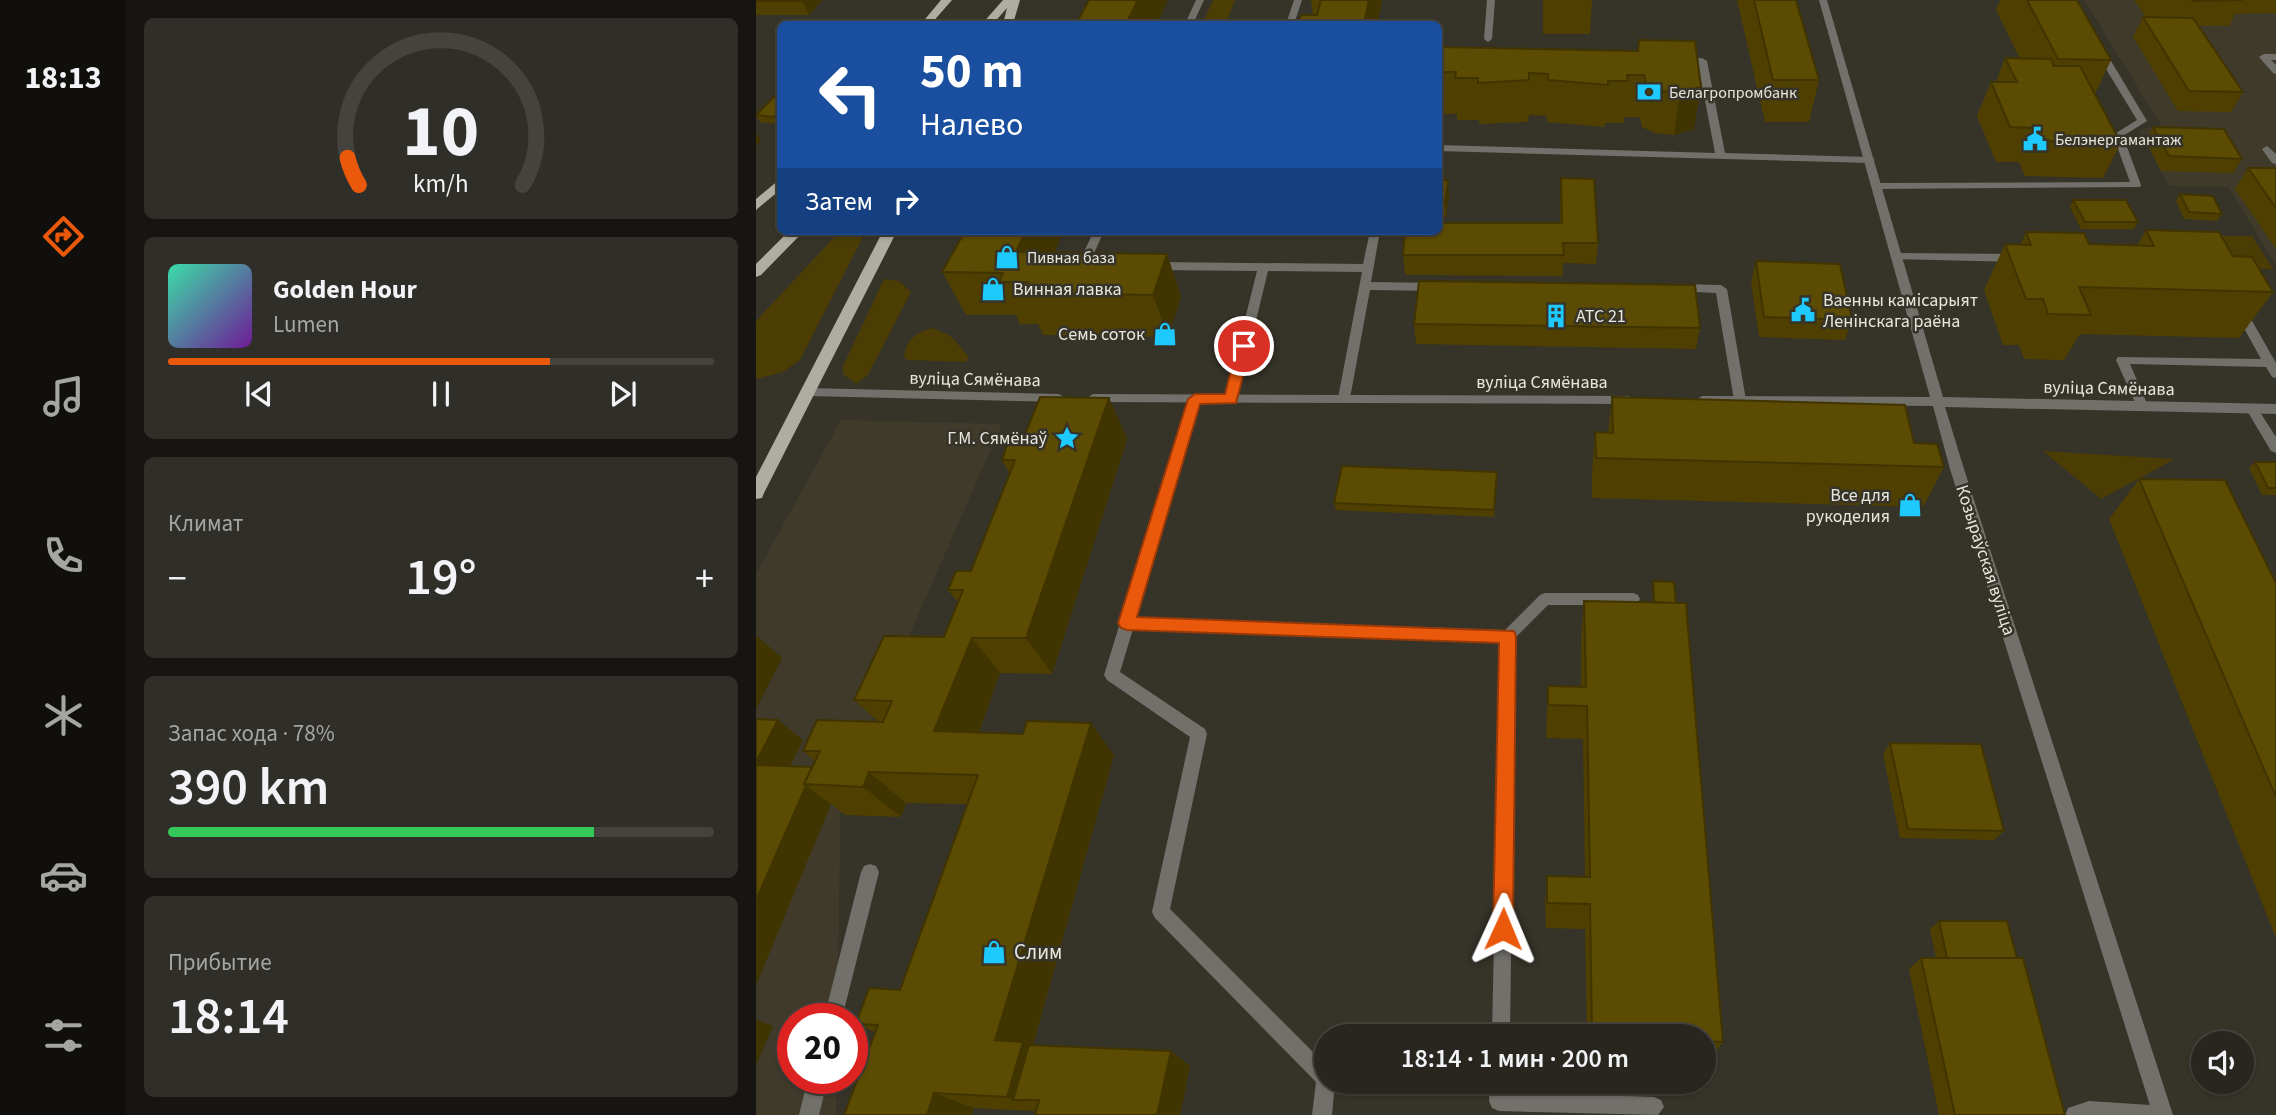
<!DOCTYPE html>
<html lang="ru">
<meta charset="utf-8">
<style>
:root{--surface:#28261f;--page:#302e28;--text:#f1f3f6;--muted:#a5a5a4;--line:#44433d;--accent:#ea580c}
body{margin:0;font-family:"Source Sans 3",sans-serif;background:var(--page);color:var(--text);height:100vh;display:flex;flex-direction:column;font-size:26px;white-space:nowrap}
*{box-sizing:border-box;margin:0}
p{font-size:23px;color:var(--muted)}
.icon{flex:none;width:38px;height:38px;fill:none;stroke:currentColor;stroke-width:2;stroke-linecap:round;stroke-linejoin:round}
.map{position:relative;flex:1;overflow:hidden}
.drawer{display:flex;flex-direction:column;gap:18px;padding:18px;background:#161511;width:630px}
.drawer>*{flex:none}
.hud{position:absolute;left:21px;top:21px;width:665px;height:214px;border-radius:10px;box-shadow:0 2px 5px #0004,0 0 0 2px var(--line);background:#1a4fa0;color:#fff;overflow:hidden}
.buttons{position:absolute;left:1435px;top:1031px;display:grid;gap:14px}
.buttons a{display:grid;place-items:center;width:63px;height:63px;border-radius:50%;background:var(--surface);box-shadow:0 2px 5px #0004,0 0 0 2px var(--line);font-size:35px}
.speed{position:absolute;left:21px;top:1003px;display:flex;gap:14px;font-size:35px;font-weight:700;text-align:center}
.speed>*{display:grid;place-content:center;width:91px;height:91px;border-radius:50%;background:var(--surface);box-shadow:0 2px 5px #0004,0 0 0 2px var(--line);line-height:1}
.speed .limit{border:10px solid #d22;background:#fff;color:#111}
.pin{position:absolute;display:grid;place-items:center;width:60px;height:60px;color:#fff;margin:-30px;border:4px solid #fff;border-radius:50%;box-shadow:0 2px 7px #0007}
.me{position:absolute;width:77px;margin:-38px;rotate:1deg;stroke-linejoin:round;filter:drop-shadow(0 0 5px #0008)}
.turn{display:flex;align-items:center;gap:24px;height:147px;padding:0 28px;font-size:32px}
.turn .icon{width:91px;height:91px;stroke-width:2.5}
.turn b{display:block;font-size:49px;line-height:60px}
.then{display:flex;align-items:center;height:66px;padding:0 28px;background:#0003;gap:14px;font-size:26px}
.big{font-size:52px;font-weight:600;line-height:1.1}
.drawer .card{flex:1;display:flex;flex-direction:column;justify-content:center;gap:10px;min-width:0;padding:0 24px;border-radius:10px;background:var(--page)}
.drawer .dial{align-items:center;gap:0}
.dial svg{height:182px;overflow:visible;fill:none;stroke:var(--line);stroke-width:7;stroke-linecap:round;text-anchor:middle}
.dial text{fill:var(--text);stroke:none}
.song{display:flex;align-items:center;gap:21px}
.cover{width:84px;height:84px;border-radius:10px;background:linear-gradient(135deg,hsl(160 70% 55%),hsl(280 70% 35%))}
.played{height:7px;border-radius:4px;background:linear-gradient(90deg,var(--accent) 70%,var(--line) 70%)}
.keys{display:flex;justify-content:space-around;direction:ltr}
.heat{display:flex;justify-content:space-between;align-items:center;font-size:38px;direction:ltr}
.charge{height:10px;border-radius:5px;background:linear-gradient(90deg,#34c759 78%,var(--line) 0)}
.trip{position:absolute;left:558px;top:1024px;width:402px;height:70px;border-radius:35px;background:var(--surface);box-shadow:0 2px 5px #0004,0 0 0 2px var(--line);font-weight:600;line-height:70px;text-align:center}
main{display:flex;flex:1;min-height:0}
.menu{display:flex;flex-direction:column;width:126px;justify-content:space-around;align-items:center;background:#100f0c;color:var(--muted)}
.menu .icon{width:49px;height:49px}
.menu .active{color:var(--accent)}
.menu b{font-size:32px;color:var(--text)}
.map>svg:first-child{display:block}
</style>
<main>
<nav class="menu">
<b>18:13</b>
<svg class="icon active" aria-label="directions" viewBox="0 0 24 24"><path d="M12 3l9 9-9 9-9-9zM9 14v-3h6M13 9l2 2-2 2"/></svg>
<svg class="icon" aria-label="music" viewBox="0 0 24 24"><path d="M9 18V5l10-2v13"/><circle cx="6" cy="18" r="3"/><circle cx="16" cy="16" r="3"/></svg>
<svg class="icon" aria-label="phone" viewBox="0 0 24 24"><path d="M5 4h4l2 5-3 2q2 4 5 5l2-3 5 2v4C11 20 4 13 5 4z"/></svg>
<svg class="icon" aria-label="climate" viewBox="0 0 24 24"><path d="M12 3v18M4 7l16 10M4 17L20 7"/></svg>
<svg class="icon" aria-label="car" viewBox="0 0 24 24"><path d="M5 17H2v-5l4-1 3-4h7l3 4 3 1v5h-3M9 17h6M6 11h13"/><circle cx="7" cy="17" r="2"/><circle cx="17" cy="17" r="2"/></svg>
<svg class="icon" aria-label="filters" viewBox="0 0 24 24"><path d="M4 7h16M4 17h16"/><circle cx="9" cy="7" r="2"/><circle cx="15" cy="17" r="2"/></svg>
</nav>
<section class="drawer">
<div class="card dial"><svg viewBox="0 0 100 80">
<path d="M14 69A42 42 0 1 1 86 69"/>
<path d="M14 69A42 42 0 0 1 9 57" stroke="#ea580c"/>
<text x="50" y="56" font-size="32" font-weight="700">10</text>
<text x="50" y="72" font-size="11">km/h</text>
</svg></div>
<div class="card">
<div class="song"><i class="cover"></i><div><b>Golden Hour</b><p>Lumen</p></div></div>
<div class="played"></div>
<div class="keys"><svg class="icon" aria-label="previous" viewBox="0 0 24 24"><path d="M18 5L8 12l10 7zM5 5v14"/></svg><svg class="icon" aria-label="pause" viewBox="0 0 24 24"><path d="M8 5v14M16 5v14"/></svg><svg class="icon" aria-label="next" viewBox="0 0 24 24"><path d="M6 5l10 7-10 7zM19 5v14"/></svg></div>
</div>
<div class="card"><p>Климат</p>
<div class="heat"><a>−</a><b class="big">19°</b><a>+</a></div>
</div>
<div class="card"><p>Запас хода · 78%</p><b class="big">390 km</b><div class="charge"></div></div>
<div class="card"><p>Прибытие</p><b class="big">18:14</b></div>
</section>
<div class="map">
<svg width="1520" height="1115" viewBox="0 0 1520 1115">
<rect width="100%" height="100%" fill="#363329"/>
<!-- built -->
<path fill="#3f3a2a" d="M1328,0H1520V265L1472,187L1413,186L1383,130L1405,125Z
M85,420L246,424L85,791L81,1018H37V1078H81L80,1115H0V574Z"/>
<!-- green -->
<path fill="#4b3d04" d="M457,0H479L471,21L448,20Z
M84,231H110L44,360L27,372L0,379V321Z
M1458,236H1496L1517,269L1476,268Z
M128,279L143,281L155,292L112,375L100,384L87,374V366Z
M177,328L195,336L213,357L210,362L151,360L148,357C150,340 161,331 177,328Z
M1287,451L1419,459L1345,499Z"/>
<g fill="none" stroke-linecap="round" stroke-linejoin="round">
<!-- service -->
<path fill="#71706b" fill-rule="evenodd" d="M440,0H448L437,24H429Z
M538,0H546L538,24H530Z
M731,0H739L736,39L732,42L728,39Z
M1344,48L1349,51L1391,121L1367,136L1385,185L1384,187L1121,189L1116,186L1121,183L1374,182L1357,135L1381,120L1339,51Z
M1520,54V60H1515L1520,65V74L1517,73L1503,57L1508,54Z
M946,58L951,61L969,153L1114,157L1119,160L1114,163L682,151V145L959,153L942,64L924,65L919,62L924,59Z
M1511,146L1520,154V164L1516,163L1506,149Z
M338,231H348L334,262L338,265L332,269L324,267L322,264Z
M614,231H624L615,282L681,283L687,287L681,291L614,290L594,398L588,402L582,398L606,272L512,271L481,399L475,403L469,399L501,271L398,270L392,266L398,262L607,264Z
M1141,253L1262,254L1268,258L1262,262L1137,259V255Z
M922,284L965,285L971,289L990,400L988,403L984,404L978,400L960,293L918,291V285Z
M1483,304L1487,305L1520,363V378L1516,377L1510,367L1374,364L1392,406L1390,409H1382L1360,360L1362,357L1505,359L1477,308Z
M439,395L445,399L381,617L749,630L784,595L789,593H877L882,595L884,599L882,603L877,605H792L759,638L754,1036H736L744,642L377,629L364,672L449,729L451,734L414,909L570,1065V1082H579L576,1115H556L560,1082L399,918L396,912L434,737L351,680L348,675L433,399Z
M1496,404L1500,406L1520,437V453L1515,451L1490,409Z
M114,864L120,866L123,872L86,1018H68L105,872L108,866Z
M52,1078H72L63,1115H43Z
M734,1082H753V1092L898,1097L905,1100L908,1107L902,1115L743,1111L736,1108L733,1101Z
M1333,1101L1394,1105L1401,1108L1404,1115H1309L1312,1108Z"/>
<!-- minor -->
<path fill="#71706b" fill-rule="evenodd" d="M1063,0H1071L1187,397L1520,404V414L1189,407L1208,469L1417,1115H1397L1194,469L1177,406L946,404L940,400L946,396L1174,397Z
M52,388L303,394L309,398L303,402L52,396L46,392Z
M337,394L873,396L879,400L873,404L337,402L331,398Z"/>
<!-- primary -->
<path fill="#afaca1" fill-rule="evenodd" d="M185,0H196L175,24H165Z
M247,0H264L257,24H247L251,8L237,24H226Z
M24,179V190L0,210V199Z
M33,231H48L5,275L0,277V264Z
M127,231H141L8,493L6,498L0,499V477Z"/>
</g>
<!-- wall -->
<path fill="#4f4002" d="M0,0H66L53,15H0Z
M555,0H626L621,24H543L542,23L557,15Z
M787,0H836L834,34H787Z
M981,0H1040L1063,80L1053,122H1009Z
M1244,0H1321L1355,60L1339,94L1365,143L1347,178L1269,176L1263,162H1240L1221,116L1235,82H1240L1249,58L1264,59L1240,10Z
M1378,0H1520V13L1479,14L1473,26H1442L1487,92L1475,112L1422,111L1377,37L1387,17H1390Z
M939,41L938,129L918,135L899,133L886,127L884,117H868V123H849V127L791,122V116L773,115L772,122L723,124V120H701V114H686L683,72L882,51Z
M24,91V122L22,124L4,122L0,116V114Z
M1397,127L1486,159L1477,173L1405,171L1390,141Z
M1492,168H1520V249L1479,189Z
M805,178L842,243L840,264L807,263V276L649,275L647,255L804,223Z
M682,180L693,195L690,217H682Z
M1424,194L1466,214L1461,221L1428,219L1420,201Z
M1317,200L1382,222L1378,229H1325L1314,207Z
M1390,230L1477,256L1517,292L1483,338L1324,334L1308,360L1268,359L1263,345H1247L1228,290L1249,244H1265L1270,232L1333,244L1381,246Z
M308,231L298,252L411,254L425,297L412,337L287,335L282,324H264L260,315H210L186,272Z
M415,231H456L455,234L416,233Z
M1000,261L1096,320L1089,340L1003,337L995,282Z
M658,324L944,328L940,349L660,344Z
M856,397L1158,443L1188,467L1167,507L836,498V473L839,432L852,433Z
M353,398L371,439L296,674L244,673L223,732L358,755L277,1045L415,1051L434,1066L424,1115H279L280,1111L218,1108L88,1115L119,1032L100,1024L144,990L211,804L150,803L145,817L89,815L75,804L0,985V719L47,740L34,766L56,767L59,761L47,751L123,722L98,700L188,637L202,602L192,590L215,571L254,474L246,460L265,445Z
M1499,462H1520V495H1506L1493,468Z
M741,479L738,517L580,510L578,503Z
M1383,479L1520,583V938L1353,519Z
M897,581L967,1042L954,1060H948V1036H831L829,929L790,928L789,903L791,876L829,877L827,739L790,738L792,686L825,687V638L828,601L897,602L896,588Z
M1134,743L1248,831L1238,840L1144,838L1127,754Z
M1183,921L1261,958L1309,1115H1183L1153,969L1165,958H1180L1174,929Z"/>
<!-- shaded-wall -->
<path fill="#403401" d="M47,0H66L53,15L46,1Z
M382,0H412L401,24H370Z
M613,0H626L621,24H608Z
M945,87L938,129L918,135L924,93Z
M24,110V122L22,124L18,117Z
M1,134L5,141L0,146V135Z
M692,180L693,195L690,217L689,203Z
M270,231H308L280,294L260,252Z
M411,254L425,297L412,337L397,295Z
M353,398L371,439L296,674L270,638Z
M1,636L26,658L0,709V638Z
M216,638L244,673L211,763L178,731Z
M22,720L47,740L25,784L0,766V762Z
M335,723L358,755L276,1047L283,1100H257L285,1112L251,1097L239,1040Z
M113,772L150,803L145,817L107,787Z
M50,786L75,804L0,985V900Z
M0,1020L17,1026L0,1065Z
M415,1051L434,1066L424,1115H401Z
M178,1093L218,1108L216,1115H171Z"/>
<!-- building -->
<path fill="#5c4b02" stroke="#403401" stroke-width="2" d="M0,0H47L46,1H0Z
M333,0H382L370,24H320Z
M565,0H613L608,24H559V23H542L545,15H561Z
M998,0H1040L1063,80H1017Z
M1271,0H1321L1355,60L1302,59Z
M1436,0H1487L1436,1Z
M1387,17L1437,18L1487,92L1433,91Z
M883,40L939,41L945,87L924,93L904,91L891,85L888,75H871L872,81H852V85L792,80V74L773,73V80L722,83V78H699L700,72H683L687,47L882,51Z
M1249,58L1295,59L1298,66H1324L1365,143L1285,141L1278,128L1254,127L1235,82H1261Z
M24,91V110L18,117L0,115Z
M1397,127L1468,129L1486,159L1413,156Z
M1492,168H1520V208Z
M805,178L838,179L842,243H807L808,255H647L649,231H682V223H806Z
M682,180H692L689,203H682Z
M1424,194L1457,196L1466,214L1433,212Z
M1317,200H1370L1382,222H1329Z
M1390,230L1463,232L1477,256L1496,257L1517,292L1323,287L1335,315L1292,314L1287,299H1270L1249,244L1275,245L1270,232L1328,233L1333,244L1398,246Z
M209,231H270L260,252L411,254L397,295L267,293L272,282H243L247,273L186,272Z
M1000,261L1084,264L1096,320L1008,317Z
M663,281L939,285L944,328L658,324Z
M284,397L353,398L270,638H216L178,731L267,734L271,721L335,723L239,1040L267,1042L251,1097L178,1093L171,1115H88L122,1025L100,1024L113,988L144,990L222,775L113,772L107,787L48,784L64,751H47L61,720L127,722L136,701L98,700L128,636L188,637L207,590H192L200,571H215L259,460H246L251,445H265Z
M856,397L1149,405L1158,443L1181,444L1188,467L840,458L839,432L857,433Z
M1499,462H1520V488H1512Z
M586,466L741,472L738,510L578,503Z
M1383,479L1469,480L1520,583V797Z
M897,581L918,582L920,603L898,602Z
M828,601L930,603L967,1042L948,1041V1036H836L834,904L791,903V876L834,877L831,706L792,705V686L830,687Z
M0,719L22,720L0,762Z
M1134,743L1225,744L1248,831L1152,829Z
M0,765L56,767L48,784L50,786L0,900Z
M1183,921H1251L1261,958H1191Z
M1165,958H1267L1309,1115H1199Z
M273,1045L415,1051L401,1115H279L283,1100H257Z"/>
<!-- route -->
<path fill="#ea580c" stroke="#983908" stroke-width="2" d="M488,341L495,346L480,403L444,404L381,617L758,631L760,636L757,929L754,937L747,939L739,937L737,929L743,643L371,630L365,628L362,623L432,399L439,394H469L481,346Z"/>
<!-- icons -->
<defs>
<g id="bank-bare" transform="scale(1.89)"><path d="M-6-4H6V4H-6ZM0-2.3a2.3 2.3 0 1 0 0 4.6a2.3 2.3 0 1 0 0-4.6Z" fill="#1ec9fd" stroke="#363329" stroke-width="2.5" paint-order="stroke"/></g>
<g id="civic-bare" transform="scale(1.89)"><path d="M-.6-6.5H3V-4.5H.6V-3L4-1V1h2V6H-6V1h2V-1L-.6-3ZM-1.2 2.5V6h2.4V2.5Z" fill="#1ec9fd" stroke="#363329" stroke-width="2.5" paint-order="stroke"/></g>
<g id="shop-bare" transform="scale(1.89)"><path d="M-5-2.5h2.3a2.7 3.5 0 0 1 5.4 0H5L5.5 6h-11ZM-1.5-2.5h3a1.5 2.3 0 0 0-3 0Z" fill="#1ec9fd" stroke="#363329" stroke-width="2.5" paint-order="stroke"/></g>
<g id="building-bare" transform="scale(1.89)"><path d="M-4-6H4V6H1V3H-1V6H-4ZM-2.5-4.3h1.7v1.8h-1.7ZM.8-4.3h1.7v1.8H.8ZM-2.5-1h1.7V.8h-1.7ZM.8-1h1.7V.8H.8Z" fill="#1ec9fd" stroke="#363329" stroke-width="2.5" paint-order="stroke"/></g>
<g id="sight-bare" transform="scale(1.89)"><path d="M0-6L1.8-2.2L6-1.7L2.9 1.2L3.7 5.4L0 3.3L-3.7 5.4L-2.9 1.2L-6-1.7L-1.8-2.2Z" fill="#1ec9fd" stroke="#363329" stroke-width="2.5" paint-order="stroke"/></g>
</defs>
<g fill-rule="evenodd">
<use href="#bank-bare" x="893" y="92"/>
<use href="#civic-bare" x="1279" y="139"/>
<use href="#shop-bare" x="251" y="257"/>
<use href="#shop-bare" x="237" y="289"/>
<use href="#civic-bare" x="1047" y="310"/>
<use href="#building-bare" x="800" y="316"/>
<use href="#shop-bare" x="409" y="334"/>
<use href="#sight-bare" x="311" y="438"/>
<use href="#shop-bare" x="1154" y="505"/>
<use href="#shop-bare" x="238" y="952"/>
</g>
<g text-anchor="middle" stroke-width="5" stroke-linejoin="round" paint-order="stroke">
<!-- far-poi labels -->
<g font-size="16" fill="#e8e6df" stroke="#363329" text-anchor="start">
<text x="913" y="98">Белагропромбанк</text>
<text x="1299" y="145">Белэнергамантаж</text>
<text x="271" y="263">Пивная база</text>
</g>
<!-- poi labels -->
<g font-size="18" fill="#e8e6df" stroke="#363329" text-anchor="start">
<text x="257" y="295">Винная лавка</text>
<text x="1067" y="306">Ваенны камісарыят<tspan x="1067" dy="21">Ленінскага раёна</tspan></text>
<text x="820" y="322">АТС 21</text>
<text x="389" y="340" text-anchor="end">Семь соток</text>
<text x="291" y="444" text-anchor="end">Г.М. Сямёнаў</text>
<text x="1134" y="501" text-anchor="end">Все для<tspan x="1134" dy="21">рукоделия</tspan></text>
</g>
<!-- street labels -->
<g font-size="18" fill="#e8e6df" stroke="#363329">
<text transform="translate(219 379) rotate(1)" y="6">вуліца Сямёнава</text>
<text x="786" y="388">вуліца Сямёнава</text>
<text transform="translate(1353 388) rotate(1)" y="6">вуліца Сямёнава</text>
<text transform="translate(1230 560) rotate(72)" y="6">Козыраўская вуліца</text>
</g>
<!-- near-poi labels -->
<g font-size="21" fill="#e8e6df" stroke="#363329" text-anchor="start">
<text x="258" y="959">Слим</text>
</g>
</g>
</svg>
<div class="buttons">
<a><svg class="icon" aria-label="sound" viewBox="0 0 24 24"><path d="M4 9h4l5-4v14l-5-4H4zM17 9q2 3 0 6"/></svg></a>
</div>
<div class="speed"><div class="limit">20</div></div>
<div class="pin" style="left:488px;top:346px;background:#d93025"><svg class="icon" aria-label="arrive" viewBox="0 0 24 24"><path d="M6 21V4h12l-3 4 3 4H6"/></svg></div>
<svg class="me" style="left:747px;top:929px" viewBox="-20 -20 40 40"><path d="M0-17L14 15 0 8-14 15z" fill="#ea580c" stroke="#fff" stroke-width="4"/></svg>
<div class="trip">18:14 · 1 мин · 200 m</div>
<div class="hud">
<div class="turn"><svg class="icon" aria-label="left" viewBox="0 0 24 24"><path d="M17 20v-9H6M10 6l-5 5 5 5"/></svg><div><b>50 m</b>Налево</div></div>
<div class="then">Затем<svg class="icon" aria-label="right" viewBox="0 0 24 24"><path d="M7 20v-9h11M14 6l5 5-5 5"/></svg></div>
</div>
</div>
</main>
